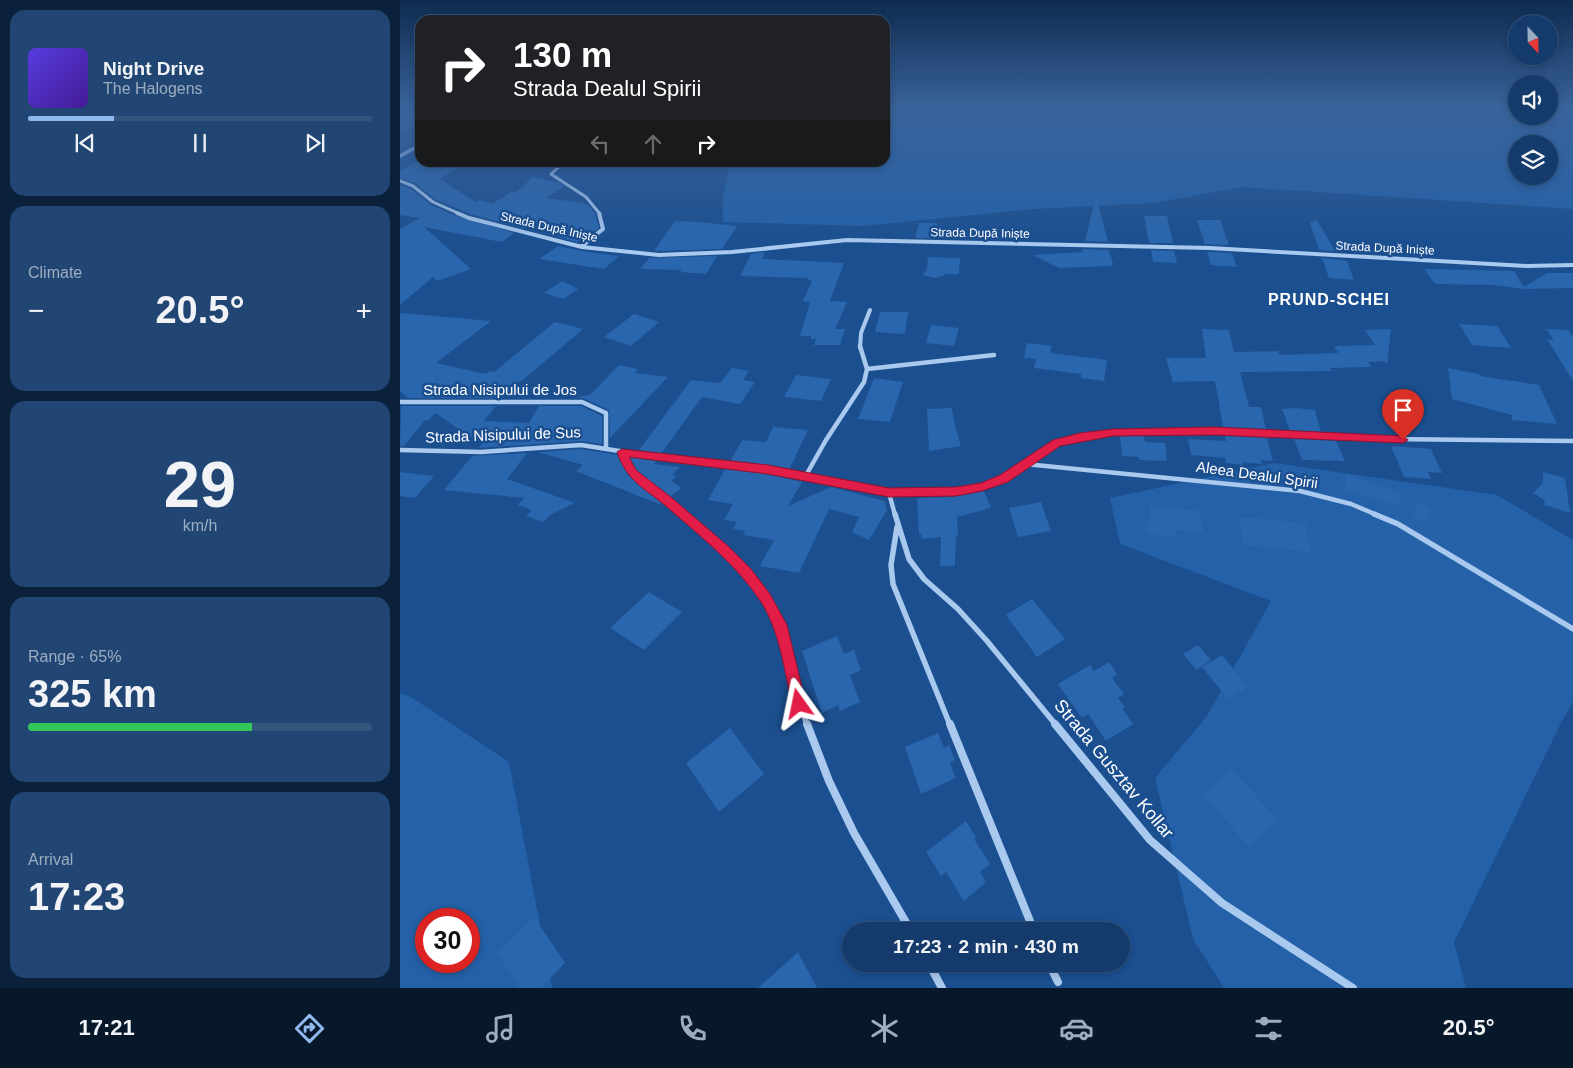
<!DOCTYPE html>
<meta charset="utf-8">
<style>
:root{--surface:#143b6b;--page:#214673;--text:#f1f3f6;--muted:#9dadc1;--line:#33557e;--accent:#90b9f0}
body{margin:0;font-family:Arial,sans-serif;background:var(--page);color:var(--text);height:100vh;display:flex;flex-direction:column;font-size:19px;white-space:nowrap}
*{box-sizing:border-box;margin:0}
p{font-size:16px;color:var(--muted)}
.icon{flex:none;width:28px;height:28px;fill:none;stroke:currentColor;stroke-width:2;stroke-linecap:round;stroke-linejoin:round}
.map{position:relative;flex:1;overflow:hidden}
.details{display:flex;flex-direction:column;gap:10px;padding:10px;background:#0b203b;width:400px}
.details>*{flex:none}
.guide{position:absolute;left:15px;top:15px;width:475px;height:152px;border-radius:15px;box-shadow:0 2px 8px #0003,0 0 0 1px var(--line);background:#202124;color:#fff;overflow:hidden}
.needle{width:32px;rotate:158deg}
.tools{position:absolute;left:1108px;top:15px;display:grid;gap:10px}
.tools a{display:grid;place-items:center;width:50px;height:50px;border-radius:50%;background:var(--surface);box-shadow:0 2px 8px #0003,0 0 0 1px var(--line);font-size:25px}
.speed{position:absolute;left:15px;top:908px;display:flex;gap:10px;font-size:25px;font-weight:700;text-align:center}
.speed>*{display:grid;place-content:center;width:65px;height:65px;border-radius:50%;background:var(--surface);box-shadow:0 2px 8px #0003,0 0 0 1px var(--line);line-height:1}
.speed .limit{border:8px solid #d22;background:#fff;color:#111}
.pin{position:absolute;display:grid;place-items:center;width:42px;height:42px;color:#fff;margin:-51px -21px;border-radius:50% 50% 50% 0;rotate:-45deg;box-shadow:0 0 5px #0007}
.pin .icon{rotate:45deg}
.me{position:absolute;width:55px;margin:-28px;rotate:348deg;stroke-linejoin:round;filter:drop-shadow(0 0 4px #0008)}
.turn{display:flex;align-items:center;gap:18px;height:105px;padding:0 15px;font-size:22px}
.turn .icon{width:65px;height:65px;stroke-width:2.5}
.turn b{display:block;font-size:35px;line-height:42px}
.lanes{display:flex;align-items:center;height:48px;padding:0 15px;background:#0003;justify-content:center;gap:25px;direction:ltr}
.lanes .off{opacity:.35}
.big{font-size:38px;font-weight:800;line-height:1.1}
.details .widget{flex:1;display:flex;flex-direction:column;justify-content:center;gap:8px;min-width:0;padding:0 18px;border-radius:15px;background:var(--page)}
.details .dial{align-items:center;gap:0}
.dial b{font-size:65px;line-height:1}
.song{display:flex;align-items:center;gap:15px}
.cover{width:60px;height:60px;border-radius:8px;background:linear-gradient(135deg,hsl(250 70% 55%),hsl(260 70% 35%))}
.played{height:5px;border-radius:2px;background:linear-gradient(90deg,var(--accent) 25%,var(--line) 25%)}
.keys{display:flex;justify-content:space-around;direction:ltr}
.heat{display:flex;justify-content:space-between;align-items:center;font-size:28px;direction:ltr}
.charge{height:8px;border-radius:4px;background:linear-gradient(90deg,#34c759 65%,var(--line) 0)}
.trip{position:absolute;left:442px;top:922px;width:288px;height:50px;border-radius:25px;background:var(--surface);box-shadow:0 2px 8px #0003,0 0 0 1px var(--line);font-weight:800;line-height:50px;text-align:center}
.tab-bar{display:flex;height:80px;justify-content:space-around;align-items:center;background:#08182b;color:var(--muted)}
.tab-bar .icon{width:35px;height:35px}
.tab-bar .on{color:var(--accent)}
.tab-bar b{font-size:22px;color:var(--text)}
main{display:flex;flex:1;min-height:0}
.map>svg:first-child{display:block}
</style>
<main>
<section class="details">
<div class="widget">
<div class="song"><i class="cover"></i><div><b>Night Drive</b><p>The Halogens</p></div></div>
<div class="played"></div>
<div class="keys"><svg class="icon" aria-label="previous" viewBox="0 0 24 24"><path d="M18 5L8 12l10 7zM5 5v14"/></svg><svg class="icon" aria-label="pause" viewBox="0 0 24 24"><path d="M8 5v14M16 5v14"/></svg><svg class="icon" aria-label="next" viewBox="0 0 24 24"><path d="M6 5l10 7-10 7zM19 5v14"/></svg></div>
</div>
<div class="widget"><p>Climate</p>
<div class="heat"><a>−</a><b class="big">20.5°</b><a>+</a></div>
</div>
<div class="widget dial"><b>29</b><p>km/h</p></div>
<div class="widget"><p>Range · 65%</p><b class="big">325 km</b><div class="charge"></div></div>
<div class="widget"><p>Arrival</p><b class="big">17:23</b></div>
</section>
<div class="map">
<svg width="1173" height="988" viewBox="0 0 1173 988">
<rect width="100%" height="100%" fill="#1b4f8f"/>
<!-- green -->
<path fill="#2461a8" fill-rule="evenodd" d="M485,107H1116V116H1149V107H1173V209L843,187L752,203L634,209L463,226L323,222V196L330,163L485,162ZM1116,144H1149V176H1116Z
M874,463L1097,495L1173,540V702L1161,723L1054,942L1066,988H824L793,939L755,778L807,716L871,601L720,544L710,498Z
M0,693L11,697L109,762L152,988H0ZM26,919H69V961H26Z"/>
<!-- building -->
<path fill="#2a66ad" d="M10,107H20V124L0,133V109Z
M17,162H67L40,179L76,202L80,200L92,204L111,192L115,193L133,177L159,183L164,186L146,198L183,203L189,206L195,214L199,228L177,242L159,237L130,221L122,228L70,214L35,199L15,183L0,178V171Z
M0,185L11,189L31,205L56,216L114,233L102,242L24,227L71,269L37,281L33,277L0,305V229L20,218L0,215Z
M696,196L708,242L685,241Z
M744,216H767L773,243H749Z
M797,220H820L829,245L805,244Z
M917,220L935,251L919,250L910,223Z
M275,221L300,222L337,226L322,249L254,251Z
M519,223H537L534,238H515Z
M158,246L181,251L219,256L204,269L139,259Z
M683,249L709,250L713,264L711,266L659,268L633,255L682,252Z
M751,250L774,251L777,263L753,262Z
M364,252L363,259L444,263L430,301L447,302L435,329H445L440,345H414L416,339H411V336H400L410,302L403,301L412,281L408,280L409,278L340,276L351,254Z
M807,252L832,253L837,267L811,265Z
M317,256L306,274L280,272L282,270L240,269L249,258Z
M528,257L560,258L559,274H547L536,278L523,275L527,268Z
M922,258L947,261L954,280L929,278Z
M1024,269L1114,271L1124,287L1147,273H1173V288L1125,289L1093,285L1035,284Z
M162,281L178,289L163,299L144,293Z
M480,312H508L505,334L475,332Z
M0,313L91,321L36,363L86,374L90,371L94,372L155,322L183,329L123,380L114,385L103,398H8L0,391Z
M234,314L259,322L231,346L204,337Z
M1059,324L1097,326L1111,348L1072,345Z
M531,325L559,328L554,346L526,343Z
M802,329L829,330L834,352L878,351L880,355L938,353L934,346L975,345L965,330L991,329L987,365L985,361L968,362L971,367L930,368L932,371L840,372L849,407H861L866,429L823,427L815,381L773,382L766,358H806Z
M1146,329L1168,330L1173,337V381L1147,339L1154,340Z
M627,343L652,346L650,353L707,360L704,381L681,378V374L634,368L636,359L624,358Z
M219,365L238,369L235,373L268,377L210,438L209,410L183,398H175L191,394Z
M332,368L349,371L343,380L355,382L340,404L302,397L261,454L239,450L291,380L320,383Z
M1048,368L1079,374L1080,376L1139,385L1157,424L1112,420V415L1052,399Z
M396,375L431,379L421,401L384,397Z
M474,378L503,382L490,422L458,419Z
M1,406H96L84,421L129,423L139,406H181L202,416V444L181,441L79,448L87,437H71L35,413L29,420H25L4,446H0Z
M552,408L554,422L561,446L529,451L527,409Z
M896,408L915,410L921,432L890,430L882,409Z
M373,427L408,430L389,470L330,462L342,440L366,442Z
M720,436H744L745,442L765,443L767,461L739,460V457L722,456Z
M825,436L867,438L873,461L861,460L862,464L843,462V465L826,463L825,458L791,455L788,439L826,441Z
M894,439L936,441L945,461L902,460Z
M991,446L1031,449L1042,473L1028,472L1031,479L1004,477Z
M181,449L218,455L229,476L262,503L259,504L176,471L183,465L138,452Z
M127,453L107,479L175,503L150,515L143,522L126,516L132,510L118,505L124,498L44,490L72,456Z
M228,457L256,461L254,464L280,467L272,475L276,476L271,481L282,488L268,498L235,470Z
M325,469L367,474L402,482L388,506L431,487L484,501L487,510L469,540L452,532L459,517L429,509L399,573L360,566L374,540L343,535L345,531L333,529L337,522L324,520L333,504L308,500Z
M0,472L34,476L15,498L0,496Z
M1143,472L1165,478L1170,513L1145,505L1144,500L1133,493L1143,483Z
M946,475L1002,492L998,506L944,490Z
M584,491L591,508L557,517L558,536H556L555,566H540L541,537L522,539L521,534H519L517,498L553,497Z
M641,502L651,531L618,537L609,508Z
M1018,502L1032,509L1026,523L1012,516Z
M750,506L800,511L803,532L776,530V537L748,534L747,519L751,520Z
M839,517L905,523L912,552L843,545Z
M249,592L282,612L244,650L210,628Z
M632,599L665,639L637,657L606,615Z
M437,636L444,654L454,650L461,670L450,675L460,702L440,711L438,705L422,713L402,651Z
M798,645L811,660L797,670L783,654Z
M822,655L848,687L828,699L802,667Z
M709,662L717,674L712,678L724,694L718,698L725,707L722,708L733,724L706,741L688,714L682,718L658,684L690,665L694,671Z
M330,728L364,774L319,812L286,763Z
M538,733L544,748L549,745L555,760L550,763L556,778L521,794L505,747Z
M832,769L877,819L849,847L803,795Z
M566,821L576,837L574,839L590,864L580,872L586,882L564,901L546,872L541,876L526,852Z
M134,917L165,963L141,988H119L97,952Z
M398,952L417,988H358Z"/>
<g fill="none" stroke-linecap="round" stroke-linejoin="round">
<!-- minor-far4 -->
<path stroke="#a9c9ee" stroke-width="3" d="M171,162L160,166L151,174L186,197L200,214
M0,181L13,186L33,202L60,214"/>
<!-- minor-far3 -->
<path stroke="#a9c9ee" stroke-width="4" d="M57,213L69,218L182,247L259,255L332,252L447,240L810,248L1127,266L1173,265
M182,246L203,229L199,213
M460,348L461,333L470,310"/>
<!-- minor-far2 -->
<path stroke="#a9c9ee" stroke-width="4.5" d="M467,369L594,355
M0,402H182L206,413V448
M0,450L81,452L181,445L270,459L368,470L489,493L557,492L582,487L604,479L656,443L713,432L814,431L988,439L1173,441
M222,453L232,473L283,515
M625,464L900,491L951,504L977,515
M405,477L426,440L464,382L467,369L460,346
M489,493L495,515"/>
<!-- minor-far1 -->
<path stroke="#a9c9ee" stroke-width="5.5" d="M282,514C318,545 363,579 380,625C392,657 395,693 407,725
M495,514L509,559L524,579L558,609L587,641L656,725
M974,514L998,524L1173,629
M497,527L491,565L493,584L550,725"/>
<!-- minor -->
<path stroke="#a9c9ee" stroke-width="8" d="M407,724L429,781L454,833L511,931
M550,724L634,931
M655,724L750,840L822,903L953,988
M529,964L542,988
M649,964L658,982"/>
<!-- tertiary -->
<path fill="#a9c9ee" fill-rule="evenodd" d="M18,144H20V147L0,158V154Z"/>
</g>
<!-- sky -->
<linearGradient id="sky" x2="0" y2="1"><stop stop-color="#0f2b4f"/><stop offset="0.44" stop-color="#39639b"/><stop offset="1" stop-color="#39639b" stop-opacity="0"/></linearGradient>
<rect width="1173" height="245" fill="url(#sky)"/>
<!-- route -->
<path fill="#e11d48" stroke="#92132f" d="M814,427L1003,436L1008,440L1003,443L814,435L713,436L660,446L608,482L582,491L556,496L489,497L368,474L229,457L236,470L272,498L328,546L351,569L370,594L387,625L406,704L404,709L399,711L394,709L392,704C384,670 380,632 361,602C337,565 300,536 267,507C245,488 227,482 217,452L222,449L368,465L489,488L556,487L581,483L600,475L653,440L680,433L713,429Z"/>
<g text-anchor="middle" stroke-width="5" stroke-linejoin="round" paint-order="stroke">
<!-- far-street labels -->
<g font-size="12" fill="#fff" stroke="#1b4f8f">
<text transform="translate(149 227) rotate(13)" y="4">Strada După Iniște</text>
<text transform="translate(580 233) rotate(1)" y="4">Strada După Iniște</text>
<text transform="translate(985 248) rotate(3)" y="4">Strada După Iniște</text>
</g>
<!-- street labels -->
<g font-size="15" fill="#fff" stroke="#1b4f8f">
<text x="100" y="395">Strada Nisipului de Jos</text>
<text transform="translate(103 435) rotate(-2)" y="5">Strada Nisipului de Sus</text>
<text transform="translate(857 475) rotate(8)" y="5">Aleea Dealul Spirii</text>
</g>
<!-- far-district labels -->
<g font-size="16" font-weight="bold" letter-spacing="1" fill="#fff" stroke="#1b4f8f">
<text x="929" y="305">PRUND-SCHEI</text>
</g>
<!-- near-street labels -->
<g font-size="18" fill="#fff" stroke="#1b4f8f">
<text transform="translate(714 769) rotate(50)" y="6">Strada Gusztav Kollar</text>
</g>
</g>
</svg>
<div class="tools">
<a><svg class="needle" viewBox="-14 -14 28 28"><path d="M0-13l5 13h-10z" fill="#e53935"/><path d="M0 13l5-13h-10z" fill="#9dadc1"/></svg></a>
<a><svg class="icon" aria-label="sound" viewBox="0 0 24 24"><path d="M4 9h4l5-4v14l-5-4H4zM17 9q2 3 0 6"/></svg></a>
<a><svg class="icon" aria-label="layers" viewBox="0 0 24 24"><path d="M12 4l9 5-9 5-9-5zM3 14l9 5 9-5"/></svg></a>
</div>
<div class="speed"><div class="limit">30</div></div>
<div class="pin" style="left:1003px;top:440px;background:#d93025"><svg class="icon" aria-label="arrive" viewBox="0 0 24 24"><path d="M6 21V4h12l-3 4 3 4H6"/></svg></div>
<svg class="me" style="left:399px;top:704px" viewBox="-20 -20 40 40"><path d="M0-17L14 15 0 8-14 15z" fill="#e11d48" stroke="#fff" stroke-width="4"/></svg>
<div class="trip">17:23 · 2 min · 430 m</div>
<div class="guide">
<div class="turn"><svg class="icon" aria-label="right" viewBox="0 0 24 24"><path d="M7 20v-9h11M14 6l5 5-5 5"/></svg><div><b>130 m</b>Strada Dealul Spirii</div></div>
<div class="lanes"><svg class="icon off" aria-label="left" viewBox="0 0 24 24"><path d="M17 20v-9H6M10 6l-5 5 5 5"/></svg><svg class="icon off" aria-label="ahead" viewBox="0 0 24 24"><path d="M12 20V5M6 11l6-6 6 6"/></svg><svg class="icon" aria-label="right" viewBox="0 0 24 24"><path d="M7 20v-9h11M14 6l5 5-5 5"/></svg></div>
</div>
</div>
</main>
<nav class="tab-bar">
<b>17:21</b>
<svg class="icon on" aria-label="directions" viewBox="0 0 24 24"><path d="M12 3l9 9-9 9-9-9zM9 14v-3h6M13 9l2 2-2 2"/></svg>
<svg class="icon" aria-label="music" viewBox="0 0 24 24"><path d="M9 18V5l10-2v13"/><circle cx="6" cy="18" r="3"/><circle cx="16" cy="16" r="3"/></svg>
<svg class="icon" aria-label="phone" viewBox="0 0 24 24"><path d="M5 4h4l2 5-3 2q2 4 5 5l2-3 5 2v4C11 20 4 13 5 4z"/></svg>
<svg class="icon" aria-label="climate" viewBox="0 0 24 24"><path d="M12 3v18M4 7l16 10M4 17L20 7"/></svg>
<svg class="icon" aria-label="car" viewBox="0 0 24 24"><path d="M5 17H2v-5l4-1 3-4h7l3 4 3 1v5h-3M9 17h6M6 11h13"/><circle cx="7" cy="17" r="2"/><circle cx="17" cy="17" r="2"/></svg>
<svg class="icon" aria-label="filters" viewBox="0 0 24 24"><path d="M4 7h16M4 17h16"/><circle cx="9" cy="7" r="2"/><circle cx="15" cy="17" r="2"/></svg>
<b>20.5°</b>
</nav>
